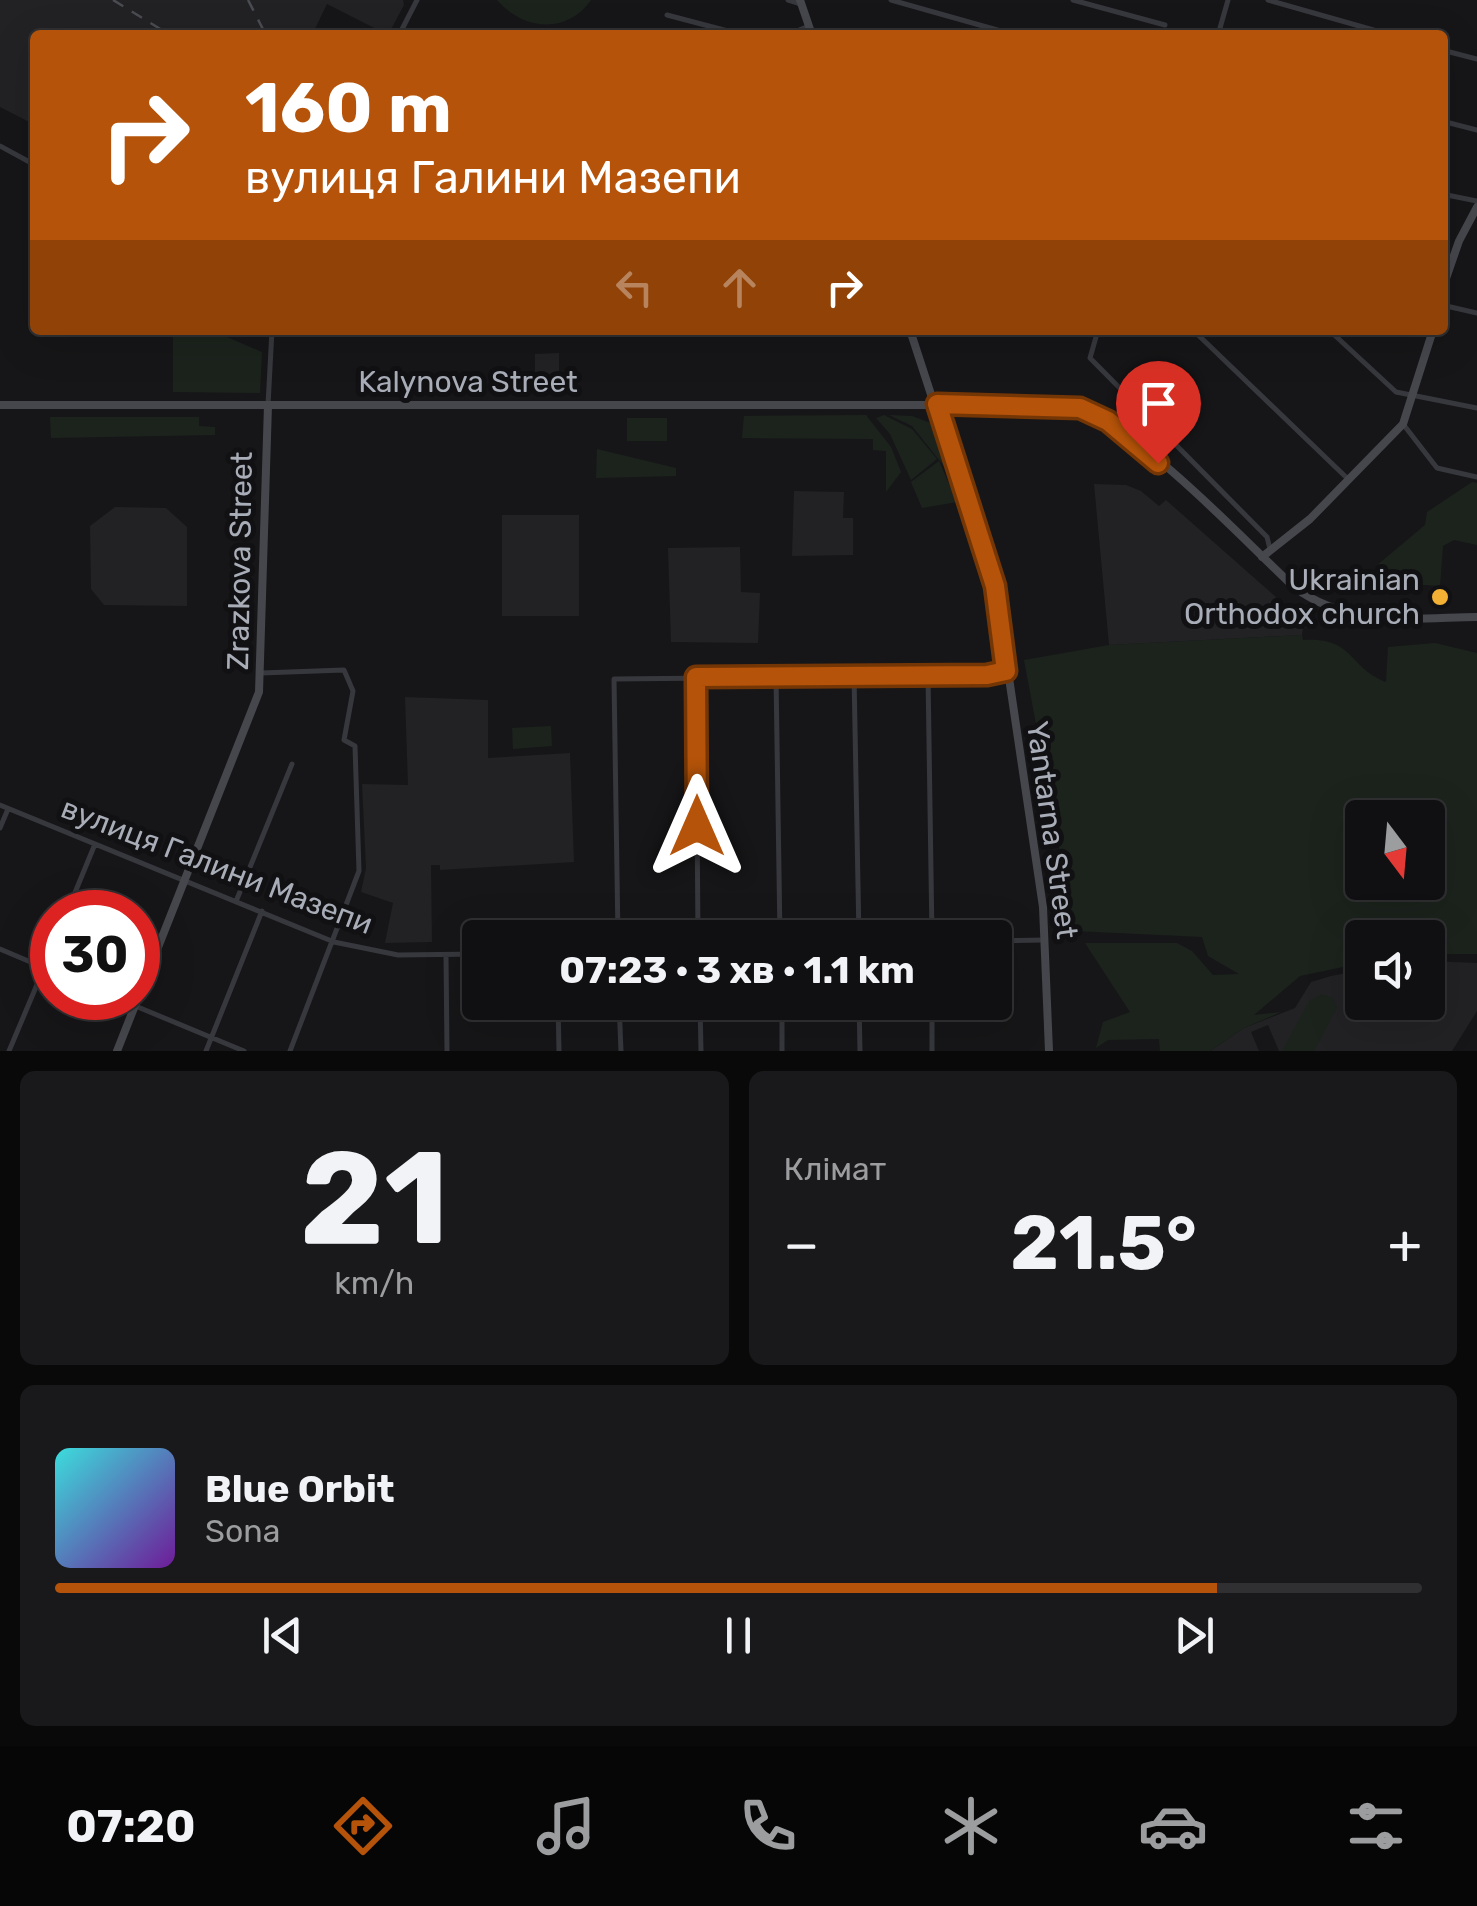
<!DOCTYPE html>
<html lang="uk">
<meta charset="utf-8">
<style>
:root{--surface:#101012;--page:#19191b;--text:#f1f3f6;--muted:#9c9d9f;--line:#303032;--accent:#b45309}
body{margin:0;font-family:Rubik,sans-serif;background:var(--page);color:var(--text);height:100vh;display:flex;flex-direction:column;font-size:38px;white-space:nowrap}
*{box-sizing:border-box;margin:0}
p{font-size:32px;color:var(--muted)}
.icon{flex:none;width:55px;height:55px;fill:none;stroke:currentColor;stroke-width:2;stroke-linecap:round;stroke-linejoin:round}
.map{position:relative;height:1051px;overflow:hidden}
.drawer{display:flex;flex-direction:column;gap:20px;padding:20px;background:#09090a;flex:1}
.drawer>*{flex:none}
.banner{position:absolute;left:30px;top:30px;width:1418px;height:305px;border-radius:10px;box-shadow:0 10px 40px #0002,0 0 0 2px var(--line);background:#b45309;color:#fff;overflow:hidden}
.needle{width:65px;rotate:164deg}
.fabs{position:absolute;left:1345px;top:800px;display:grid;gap:20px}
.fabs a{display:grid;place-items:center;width:100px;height:100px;border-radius:10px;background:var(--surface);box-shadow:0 10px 40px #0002,0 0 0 2px var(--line);font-size:50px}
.speed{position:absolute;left:30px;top:890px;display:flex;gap:20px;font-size:50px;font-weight:700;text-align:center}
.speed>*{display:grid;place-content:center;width:130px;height:130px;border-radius:50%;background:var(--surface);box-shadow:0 10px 40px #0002,0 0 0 2px var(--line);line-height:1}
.speed .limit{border:15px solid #d22;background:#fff;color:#111}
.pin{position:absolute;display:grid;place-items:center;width:85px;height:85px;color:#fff;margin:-102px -42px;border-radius:50% 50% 50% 0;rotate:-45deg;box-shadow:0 0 10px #0007}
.pin .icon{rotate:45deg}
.me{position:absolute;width:110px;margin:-55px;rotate:0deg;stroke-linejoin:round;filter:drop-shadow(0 0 8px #0008)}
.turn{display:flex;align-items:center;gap:35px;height:210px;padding:0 50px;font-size:45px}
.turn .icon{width:130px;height:130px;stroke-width:2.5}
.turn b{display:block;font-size:70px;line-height:85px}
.lanes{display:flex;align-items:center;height:95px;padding:0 50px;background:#0003;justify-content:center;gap:50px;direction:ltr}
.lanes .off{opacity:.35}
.big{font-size:75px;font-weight:700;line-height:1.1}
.drawer .tile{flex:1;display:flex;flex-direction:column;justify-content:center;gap:15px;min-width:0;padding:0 35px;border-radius:15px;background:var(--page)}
.drawer .dial{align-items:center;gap:0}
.dial b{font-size:130px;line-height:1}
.song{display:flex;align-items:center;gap:30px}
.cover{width:120px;height:120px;border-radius:15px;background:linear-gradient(135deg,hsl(180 70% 55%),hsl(280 70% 35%))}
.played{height:10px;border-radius:5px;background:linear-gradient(90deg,var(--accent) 85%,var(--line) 85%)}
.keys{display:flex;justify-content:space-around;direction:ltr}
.heat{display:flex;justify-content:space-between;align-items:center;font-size:55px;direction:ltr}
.drawer .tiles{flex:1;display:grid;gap:20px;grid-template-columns:1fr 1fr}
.tile:last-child{grid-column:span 2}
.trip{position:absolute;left:462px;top:920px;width:550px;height:100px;border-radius:10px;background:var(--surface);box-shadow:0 10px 40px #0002,0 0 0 2px var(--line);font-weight:700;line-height:100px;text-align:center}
.tab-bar{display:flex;height:160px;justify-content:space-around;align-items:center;background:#060607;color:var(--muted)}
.tab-bar .icon{width:70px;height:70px}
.tab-bar .selected{color:var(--accent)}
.tab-bar b{font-size:45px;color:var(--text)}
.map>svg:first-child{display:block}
</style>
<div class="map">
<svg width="1477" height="1051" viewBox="0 0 1477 1051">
<rect width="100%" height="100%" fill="#161618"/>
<!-- built -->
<path fill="#222225" d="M0,0H403L404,5L388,35L327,4L312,35H35V125L0,107Z
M559,353V384H535V354Z
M1094,484L1126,485L1141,491L1159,506L1166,500L1276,597L1269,608L1290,620L1295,615L1310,627L1303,628L1302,635L1109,645Z
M794,491L844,492L843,518H853V555L792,556Z
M115,507L166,508L187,527V606L104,605L91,589L90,526Z
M502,515H579V616H502Z
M740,547L741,592L760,593L758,643L671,642L668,548Z
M405,697L488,700V758L570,753L574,862L440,870V865H431L432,942L385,943L393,903L361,892L366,868L362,784L408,785Z
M1428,961L1477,963V1011L1452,1051H1279L1268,1025L1251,1032L1259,1051H1210L1244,1028L1295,1008L1311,982L1331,976L1362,970L1352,988L1362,996V1002H1428Z"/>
<!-- green -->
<path fill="#1c231d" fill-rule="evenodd" d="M497,0H591C567,35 523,30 497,0Z
M211,330L262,352L260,393L173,392V331H137Z
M866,415L891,447L901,472L886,492V451L873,450V439L742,438L744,416Z
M884,415L912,429L937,459L911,480L890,434L876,418Z
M889,415L912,416L936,425L951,475L912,426Z
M50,417H199V426L215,427V435L51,438Z
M627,418H667V441H627Z
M597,449L676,468V476L596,478Z
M939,461L957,502L922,508L911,482Z
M1472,482L1477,483V545L1454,540L1443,546L1440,586L1393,583V570L1376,566L1425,525L1427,512Z
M1302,635L1303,640C1355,637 1348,668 1386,682L1388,647L1435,643L1477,653V954H1428V938H1362V963L1300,976L1254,1015L1281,1012L1244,1028L1210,1051H1160L1159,1039L1108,1040L1096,1048L1103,1022L1130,1012L1085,943H1177L1192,951L1213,975L1239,974L1208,956L1202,937L1075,931L1024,660L1109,645ZM1362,818H1428V882H1362Z
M551,726L552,746L513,749L512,728Z
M1322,994L1333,998L1337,1008L1314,1051H1282L1309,1001Z"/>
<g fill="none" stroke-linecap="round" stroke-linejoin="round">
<!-- street -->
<path stroke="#37383d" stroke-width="5" d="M788,0L801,4
M891,0L1015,35
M1073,0L1165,25
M1268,0L1391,35
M667,15L743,35
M811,33L836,35
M399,35L417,0
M787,35L809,26
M1218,35L1228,0
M1442,50L1477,59
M1442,121L1477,130
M0,146L35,165
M1442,194L1477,201
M1442,305L1477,313
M1098,330L1090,358L1267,537L1270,549
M1193,330L1349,480
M1329,330L1396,392L1477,408
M268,405L272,330
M1403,424L1437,468L1477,477
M261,673L344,670L353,691L344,740L355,746L359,871L290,1051
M854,675L859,938
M928,675L932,938
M776,676L780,938
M696,677L698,938
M0,805L334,942L398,955L480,954
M0,828L8,809
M237,899L292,764
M67,912L95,844
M618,938L614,679L987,675L1006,671
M995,941L1044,940
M0,949L52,971
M446,955L447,1051
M116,998L244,1051
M558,1002L559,1051
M619,1002L621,1051
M700,1002L701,1051
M782,1002V1051
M859,1002L860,1051
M932,1002V1051
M9,1051L52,949
M206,1051L262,911"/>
<!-- secondary -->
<path stroke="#45474d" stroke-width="8" d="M800,0L812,35
M1442,290L1459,241L1477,207
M910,330L997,597L1043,907L1049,1051
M0,405H1064C1132,418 1240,537 1294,587C1349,628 1412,618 1477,617
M1262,557L1310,519L1403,424L1433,330
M117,1051L259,692L268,405"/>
<!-- rail -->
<path stroke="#4a4c52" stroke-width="2.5" stroke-dasharray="12 10" stroke-linecap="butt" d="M113,0L170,35
M248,0L266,35"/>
</g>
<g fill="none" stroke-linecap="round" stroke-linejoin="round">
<!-- route casing -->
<g stroke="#753606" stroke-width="25">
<path id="route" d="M697,826L696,677L987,675L1006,671L995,586L937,404L1080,408L1108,421L1158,463"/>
</g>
<!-- route -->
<use href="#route" stroke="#b45309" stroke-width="18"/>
</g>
<!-- markers -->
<circle fill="#f2b134" stroke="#111113" stroke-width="4" cx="1440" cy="597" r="10"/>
<g text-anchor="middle" stroke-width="10" stroke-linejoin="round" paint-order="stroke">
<!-- street labels -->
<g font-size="30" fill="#a8adb8" stroke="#111113">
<text x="468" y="392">Kalynova Street</text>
<text transform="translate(240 561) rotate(-89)" y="10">Zrazkova Street</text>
<text transform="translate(1052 830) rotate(82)" y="10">Yantarna Street</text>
<text transform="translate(217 866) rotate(21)" y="10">вулиця Галини Мазепи</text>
</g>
<!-- poi labels -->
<g font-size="30" fill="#a8adb8" stroke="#111113" text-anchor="end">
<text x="1420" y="590">Ukrainian<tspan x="1420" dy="34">Orthodox church</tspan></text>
</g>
</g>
</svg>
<div class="fabs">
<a><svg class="needle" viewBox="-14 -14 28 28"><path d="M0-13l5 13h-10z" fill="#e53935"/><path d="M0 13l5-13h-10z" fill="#9c9d9f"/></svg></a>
<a><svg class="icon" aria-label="sound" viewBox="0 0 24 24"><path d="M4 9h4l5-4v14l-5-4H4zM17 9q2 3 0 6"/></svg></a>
</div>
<div class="speed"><div class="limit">30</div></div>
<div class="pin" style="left:1158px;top:463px;background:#d93025"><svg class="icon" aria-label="arrive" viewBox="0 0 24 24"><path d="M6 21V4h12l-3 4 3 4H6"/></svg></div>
<svg class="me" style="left:697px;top:826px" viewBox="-20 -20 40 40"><path d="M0-17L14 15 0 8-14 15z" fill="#b45309" stroke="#fff" stroke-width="4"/></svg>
<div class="trip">07:23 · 3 хв · 1.1 km</div>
<div class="banner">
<div class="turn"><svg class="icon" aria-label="right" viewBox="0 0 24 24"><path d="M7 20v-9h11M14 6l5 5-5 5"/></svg><div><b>160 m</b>вулиця Галини Мазепи</div></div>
<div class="lanes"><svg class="icon off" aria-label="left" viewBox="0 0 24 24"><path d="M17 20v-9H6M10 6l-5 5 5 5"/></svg><svg class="icon off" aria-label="ahead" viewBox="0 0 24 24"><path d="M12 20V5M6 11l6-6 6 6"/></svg><svg class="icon" aria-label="right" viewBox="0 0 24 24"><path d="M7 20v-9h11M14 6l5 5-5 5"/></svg></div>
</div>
</div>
<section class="drawer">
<div class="tiles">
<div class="tile dial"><b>21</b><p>km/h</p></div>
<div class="tile"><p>Клімат</p>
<div class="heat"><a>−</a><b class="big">21.5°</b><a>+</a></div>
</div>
<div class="tile">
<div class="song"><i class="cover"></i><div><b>Blue Orbit</b><p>Sona</p></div></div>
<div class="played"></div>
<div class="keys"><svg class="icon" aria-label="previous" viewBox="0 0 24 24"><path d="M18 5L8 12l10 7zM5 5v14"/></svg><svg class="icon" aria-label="pause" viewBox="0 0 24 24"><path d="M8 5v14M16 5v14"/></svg><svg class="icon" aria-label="next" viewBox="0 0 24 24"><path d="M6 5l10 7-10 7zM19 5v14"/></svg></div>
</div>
</div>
</section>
<nav class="tab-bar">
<b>07:20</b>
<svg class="icon selected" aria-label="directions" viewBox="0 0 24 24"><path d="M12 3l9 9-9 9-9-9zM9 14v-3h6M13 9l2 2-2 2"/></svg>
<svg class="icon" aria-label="music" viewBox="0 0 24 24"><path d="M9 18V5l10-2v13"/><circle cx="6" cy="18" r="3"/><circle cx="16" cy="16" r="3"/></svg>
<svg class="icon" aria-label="phone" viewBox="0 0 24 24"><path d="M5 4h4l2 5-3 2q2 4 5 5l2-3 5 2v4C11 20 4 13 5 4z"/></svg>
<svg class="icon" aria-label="climate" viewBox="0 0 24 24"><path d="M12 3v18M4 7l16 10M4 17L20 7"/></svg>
<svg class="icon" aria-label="car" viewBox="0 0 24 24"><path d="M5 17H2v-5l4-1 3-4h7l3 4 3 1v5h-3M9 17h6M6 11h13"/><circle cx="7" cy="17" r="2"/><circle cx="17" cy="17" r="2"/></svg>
<svg class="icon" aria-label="filters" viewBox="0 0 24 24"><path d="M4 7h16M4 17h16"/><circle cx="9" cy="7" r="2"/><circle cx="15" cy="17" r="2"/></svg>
</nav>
